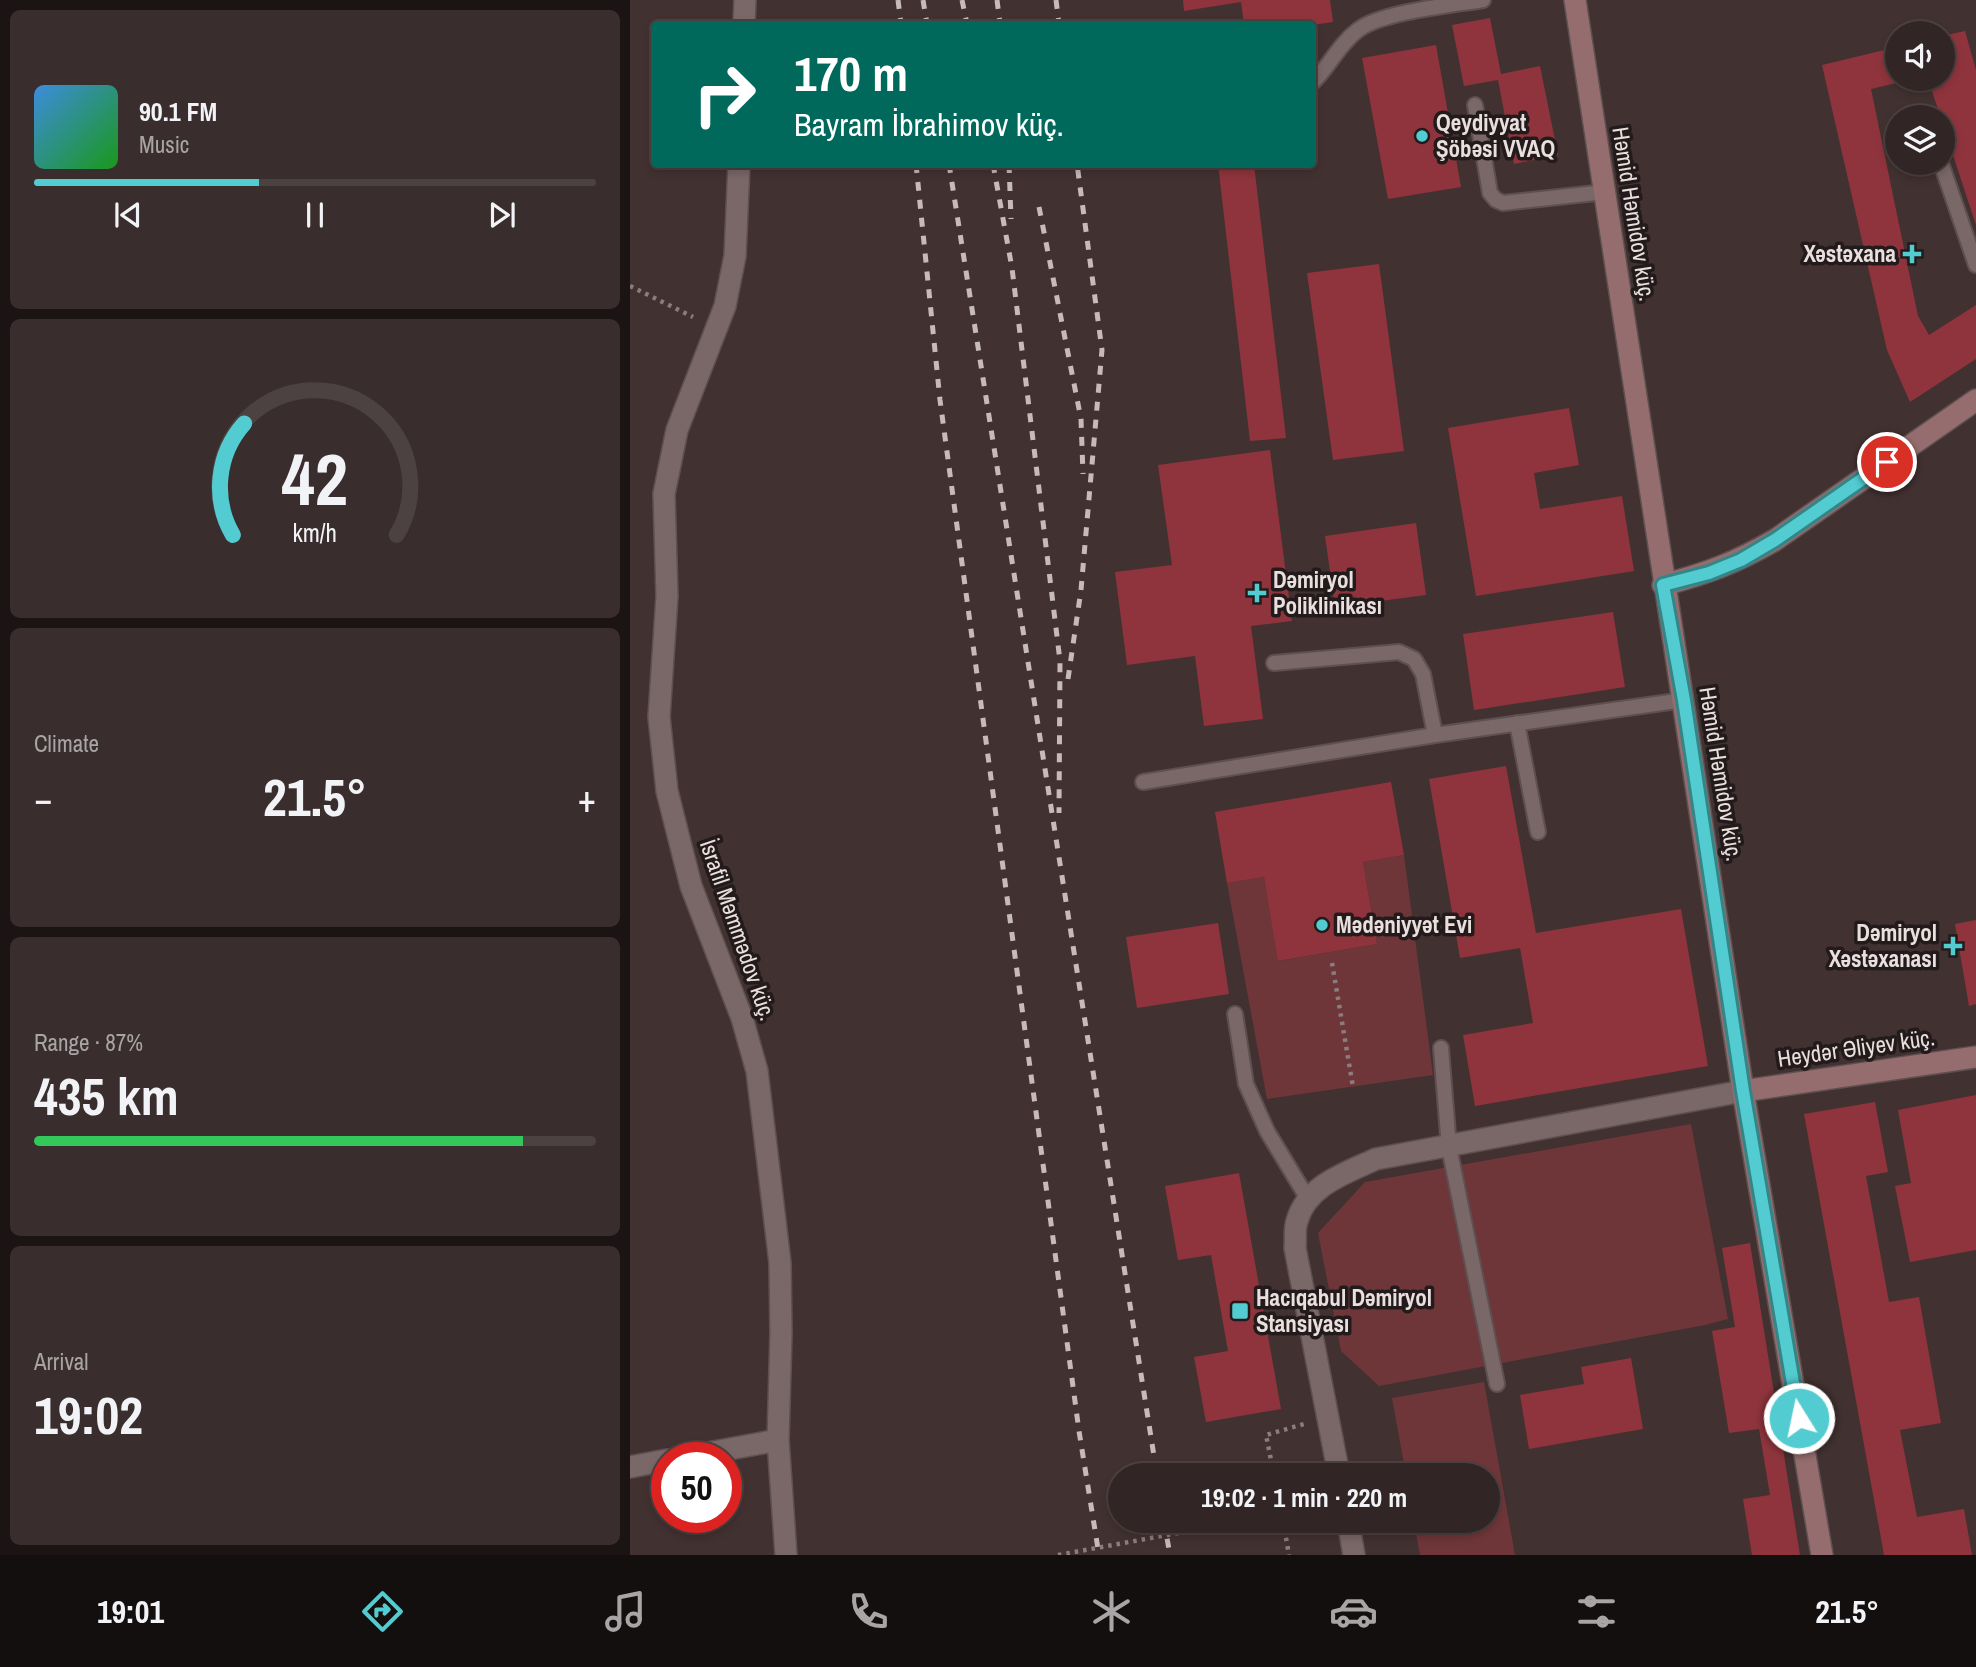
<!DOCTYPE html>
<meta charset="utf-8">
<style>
:root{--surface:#322525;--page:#3a2d2d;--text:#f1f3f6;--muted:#a8a5a7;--line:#4d4242;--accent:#52ccd0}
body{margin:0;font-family:"Archivo Narrow",sans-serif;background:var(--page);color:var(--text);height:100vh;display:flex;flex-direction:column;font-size:26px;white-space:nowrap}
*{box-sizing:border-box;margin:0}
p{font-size:23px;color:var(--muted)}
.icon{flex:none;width:38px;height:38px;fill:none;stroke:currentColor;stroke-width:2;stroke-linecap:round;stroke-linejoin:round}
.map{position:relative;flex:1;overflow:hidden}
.drawer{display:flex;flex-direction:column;gap:10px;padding:10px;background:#1c1414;width:630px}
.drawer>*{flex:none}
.hud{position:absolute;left:21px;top:21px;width:665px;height:147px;border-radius:7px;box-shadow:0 4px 10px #0003,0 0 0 2px var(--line);background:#00695c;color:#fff;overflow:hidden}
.fabs{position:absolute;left:1255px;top:21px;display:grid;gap:14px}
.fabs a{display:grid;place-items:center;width:70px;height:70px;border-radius:50%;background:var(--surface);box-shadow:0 4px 10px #0003,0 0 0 2px var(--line);font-size:35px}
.speed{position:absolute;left:21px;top:1442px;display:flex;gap:14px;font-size:35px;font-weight:700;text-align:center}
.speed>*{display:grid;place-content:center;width:91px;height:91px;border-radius:50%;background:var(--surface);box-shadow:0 4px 10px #0003,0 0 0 2px var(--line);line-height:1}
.speed .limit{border:10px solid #d22;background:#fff;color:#111}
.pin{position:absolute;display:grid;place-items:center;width:60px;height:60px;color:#fff;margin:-30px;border:4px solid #fff;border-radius:50%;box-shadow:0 2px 7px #0007}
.me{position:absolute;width:77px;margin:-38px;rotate:350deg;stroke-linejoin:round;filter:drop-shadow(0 0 5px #0008)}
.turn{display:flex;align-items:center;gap:24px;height:147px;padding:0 28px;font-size:32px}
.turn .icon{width:91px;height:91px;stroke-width:2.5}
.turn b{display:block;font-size:49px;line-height:60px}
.big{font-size:52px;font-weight:700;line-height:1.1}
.drawer .widget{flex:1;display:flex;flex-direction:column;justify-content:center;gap:10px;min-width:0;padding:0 24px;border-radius:10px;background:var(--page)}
.drawer .dial{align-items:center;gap:0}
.dial svg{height:182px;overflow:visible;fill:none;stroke:var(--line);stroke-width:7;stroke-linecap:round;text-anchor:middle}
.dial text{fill:var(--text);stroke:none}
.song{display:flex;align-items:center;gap:21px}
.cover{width:84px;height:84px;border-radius:10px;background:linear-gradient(135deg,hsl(210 70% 55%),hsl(120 70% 35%))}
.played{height:7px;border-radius:4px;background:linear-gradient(90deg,var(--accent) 40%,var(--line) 40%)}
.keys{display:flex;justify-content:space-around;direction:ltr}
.heat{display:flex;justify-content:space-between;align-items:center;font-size:38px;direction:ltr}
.charge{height:10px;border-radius:5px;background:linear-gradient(90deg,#34c759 87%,var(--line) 0)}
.trip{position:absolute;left:478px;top:1463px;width:392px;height:70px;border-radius:35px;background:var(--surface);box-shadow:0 4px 10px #0003,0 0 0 2px var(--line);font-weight:700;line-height:70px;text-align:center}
.menu{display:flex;height:112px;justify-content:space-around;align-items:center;background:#140f0f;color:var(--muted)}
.menu .icon{width:49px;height:49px}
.menu .on{color:var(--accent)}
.menu b{font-size:32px;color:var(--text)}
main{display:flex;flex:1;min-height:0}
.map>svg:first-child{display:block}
</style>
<main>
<section class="drawer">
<div class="widget">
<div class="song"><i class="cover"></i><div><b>90.1 FM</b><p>Music</p></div></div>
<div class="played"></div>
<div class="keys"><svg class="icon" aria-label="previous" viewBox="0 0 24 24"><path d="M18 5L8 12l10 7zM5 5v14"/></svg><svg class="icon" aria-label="pause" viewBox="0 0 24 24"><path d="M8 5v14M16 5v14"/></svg><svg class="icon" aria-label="next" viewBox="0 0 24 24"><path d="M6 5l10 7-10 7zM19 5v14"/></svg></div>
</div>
<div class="widget dial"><svg viewBox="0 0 100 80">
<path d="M14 69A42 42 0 1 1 86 69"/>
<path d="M14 69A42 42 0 0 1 19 20" stroke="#52ccd0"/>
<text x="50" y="56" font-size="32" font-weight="700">42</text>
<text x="50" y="72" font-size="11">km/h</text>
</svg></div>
<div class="widget"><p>Climate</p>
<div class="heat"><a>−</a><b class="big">21.5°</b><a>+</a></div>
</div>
<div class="widget"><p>Range · 87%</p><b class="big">435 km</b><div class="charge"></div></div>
<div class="widget"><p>Arrival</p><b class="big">19:02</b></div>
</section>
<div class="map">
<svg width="1346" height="1555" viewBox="0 0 1346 1555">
<rect width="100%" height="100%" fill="#423131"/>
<!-- green -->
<path fill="#6f3639" d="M774,855L803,1075L637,1099L597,883L634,877L649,961L747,944L733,862Z
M1061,1124L1098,1319L1075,1325L749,1386L711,1351L688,1233L735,1182Z
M854,1382L885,1555H790L784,1521H858V1475H776L762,1398Z"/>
<!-- building -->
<path fill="#8f343c" d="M553,0H700L703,22L682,25L614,24L611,2L554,11Z
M860,18L871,74L910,66L928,155L884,164L868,80L834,86L822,25Z
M1335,31L1346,70V225L1298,79H1312V36Z
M806,45L831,187L758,199L732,58Z
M1267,47V79L1279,80L1241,89L1288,316L1299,335L1346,305V359L1280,402L1257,350L1192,65Z
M588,164H624L656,438L620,441Z
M749,264L774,451L703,460L677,273Z
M939,408L949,465L904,473L910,509L992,496L1004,571L846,596L818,428Z
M640,450L662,621L621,626L633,719L574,726L565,656L497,665L485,572L542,565L528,465Z
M786,523L796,595L705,607L695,536Z
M983,612L995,687L844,710L833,634Z
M876,766L906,933L1051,909L1078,1066L845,1106L833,1035L903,1023L890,948L830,958L799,779Z
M761,782L774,855L733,862L747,944L648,961L634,877L597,883L585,812Z
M1346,920V1004L1339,1006L1325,924Z
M588,923L599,994L507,1008L496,937Z
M1346,1095V1250L1280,1262L1265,1186L1281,1183L1268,1110Z
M1245,1102L1258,1172L1236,1176L1259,1302L1289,1297L1311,1423L1270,1430L1287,1517L1334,1509L1342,1555H1254L1174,1114Z
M609,1173L651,1409L576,1422L564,1357L598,1351L581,1255L548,1260L535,1186Z
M1120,1243L1170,1555H1122L1113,1499L1140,1495L1129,1429L1099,1433L1082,1331L1105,1327L1092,1248Z
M1001,1358L1013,1429L899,1449L890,1395L954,1384L951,1367Z"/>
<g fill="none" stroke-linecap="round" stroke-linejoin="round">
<!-- lane casing -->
<g stroke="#5e5050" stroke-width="18">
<path id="lane" d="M682,83C699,67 709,44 728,30C751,12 822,5 853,0
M845,105L860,193L866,200L873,203L975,192
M1294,114L1295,117
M1311,163L1346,265
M644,663L769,652L784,659L793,674L805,735
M887,723L908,832
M513,782L805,735L1054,700
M605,1014L616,1084L637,1131L678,1199
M811,1048L819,1147L867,1384"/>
</g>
<!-- street casing -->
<g stroke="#5e5050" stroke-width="24">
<path id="street" d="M114,24L115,0
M109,164L105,256L95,306L47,430L34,494L37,596L29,717L37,791L61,886L112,1018L127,1071L150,1263L151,1333L148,1440L156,1555
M51,1458L148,1440
M0,1467L37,1460
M709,1475L665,1248C666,1240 664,1229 667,1221C677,1185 716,1173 746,1159L1113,1091
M718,1521L724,1555"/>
</g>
<!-- secondary casing -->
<g stroke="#5e5050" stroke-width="24">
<path id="secondary" d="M945,0L1113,1091L1192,1555
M1033,585C1078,573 1105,563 1145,540L1346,400
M1113,1091L1346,1057"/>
</g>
<!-- path -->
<path stroke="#8b7d7d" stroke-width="4.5" stroke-dasharray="3.5 5" stroke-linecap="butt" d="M0,286L63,317
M702,963L723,1087
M644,1475L636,1435L674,1424
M653,1521L659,1555"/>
<!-- lane -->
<use href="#lane" stroke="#7a6767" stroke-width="14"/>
<!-- street -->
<use href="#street" stroke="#7a6767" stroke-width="21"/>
<!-- secondary -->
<use href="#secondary" stroke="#966d6e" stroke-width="21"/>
<!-- rail -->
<path stroke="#c6baba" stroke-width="5" stroke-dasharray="9 9" stroke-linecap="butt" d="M268,0L271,24
M293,0L297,24
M332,0L337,24
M367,0L370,24
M426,0L429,24
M286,164L310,400L449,1431L469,1555
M319,164L527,1475
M363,164L382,268L430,661L429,813
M379,164L381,219
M409,207L451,419L453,474
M438,679L451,590L472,350L447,164
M534,1521L540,1555"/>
<!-- path-bridge -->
<path stroke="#8b7d7d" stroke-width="4.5" stroke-dasharray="3.5 5" stroke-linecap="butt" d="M428,1555L614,1521"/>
</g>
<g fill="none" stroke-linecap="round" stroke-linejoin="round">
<!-- route casing -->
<g stroke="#358587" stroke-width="18">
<path id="route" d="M1169,1418L1113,1091L1054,700L1033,585L1079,573L1111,560L1145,540L1257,462"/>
</g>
<!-- route -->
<use href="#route" stroke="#52ccd0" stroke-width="12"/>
</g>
<!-- markers -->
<g fill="#52ccd0" stroke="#231b1b" stroke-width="2.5">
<circle cx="792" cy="136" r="7"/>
<path d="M1278.5 243.5h7v7h7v7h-7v7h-7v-7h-7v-7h7z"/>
<path d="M623.5 582.5h7v7h7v7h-7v7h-7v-7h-7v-7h7z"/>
<circle cx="692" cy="925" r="7"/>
<path d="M1319.5 935.5h7v7h7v7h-7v7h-7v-7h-7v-7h7z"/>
<rect x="601" y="1302" width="18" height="18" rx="3.5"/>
</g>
<g text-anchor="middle" stroke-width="7" stroke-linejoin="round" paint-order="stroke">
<!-- poi labels -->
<g font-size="23" font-weight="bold" fill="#eadfdf" stroke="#231b1b" text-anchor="start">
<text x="806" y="131">Qeydiyyat<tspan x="806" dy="26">Şöbəsi VVAQ</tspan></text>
<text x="1266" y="262" text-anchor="end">Xəstəxana</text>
<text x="643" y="588">Dəmiryol<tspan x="643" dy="26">Poliklinikası</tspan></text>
<text x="706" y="933">Mədəniyyət Evi</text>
<text x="1307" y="941" text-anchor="end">Dəmiryol<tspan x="1307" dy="26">Xəstəxanası</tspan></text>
<text x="626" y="1306">Hacıqabul Dəmiryol<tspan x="626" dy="26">Stansiyası</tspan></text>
</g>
<!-- street labels -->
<g font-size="23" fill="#eadfdf" stroke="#231b1b">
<text transform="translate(1004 214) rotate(81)" y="8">Həmid Həmidov küç.</text>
<text transform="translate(1091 774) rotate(81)" y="8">Həmid Həmidov küç.</text>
<text transform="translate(108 930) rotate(71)" y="8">İsrafil Məmmədov küç.</text>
<text transform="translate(1226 1048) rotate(-8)" y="8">Heydər Əliyev küç.</text>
</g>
</g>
</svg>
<div class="fabs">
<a><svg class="icon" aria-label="sound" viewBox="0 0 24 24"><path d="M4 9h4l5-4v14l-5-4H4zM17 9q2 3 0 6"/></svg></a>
<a><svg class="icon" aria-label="layers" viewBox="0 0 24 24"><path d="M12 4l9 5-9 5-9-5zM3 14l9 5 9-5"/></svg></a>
</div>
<div class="speed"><div class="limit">50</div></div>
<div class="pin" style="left:1257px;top:462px;background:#d93025"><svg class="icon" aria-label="arrive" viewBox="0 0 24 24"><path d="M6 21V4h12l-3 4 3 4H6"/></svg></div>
<svg class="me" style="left:1169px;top:1418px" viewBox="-20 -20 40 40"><circle r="17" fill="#52ccd0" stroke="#fff" stroke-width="3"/><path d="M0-11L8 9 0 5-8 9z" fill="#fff"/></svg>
<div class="trip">19:02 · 1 min · 220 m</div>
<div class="hud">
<div class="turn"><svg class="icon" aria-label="right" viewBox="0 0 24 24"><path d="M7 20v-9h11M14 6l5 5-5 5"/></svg><div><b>170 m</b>Bayram İbrahimov küç.</div></div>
</div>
</div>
</main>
<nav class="menu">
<b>19:01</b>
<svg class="icon on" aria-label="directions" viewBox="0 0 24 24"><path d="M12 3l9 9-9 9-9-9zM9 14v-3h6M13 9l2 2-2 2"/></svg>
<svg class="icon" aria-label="music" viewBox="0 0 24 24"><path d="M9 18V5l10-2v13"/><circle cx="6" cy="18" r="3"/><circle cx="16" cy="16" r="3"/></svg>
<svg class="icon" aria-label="phone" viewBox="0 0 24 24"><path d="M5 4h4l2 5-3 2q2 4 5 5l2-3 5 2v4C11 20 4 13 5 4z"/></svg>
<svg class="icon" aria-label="climate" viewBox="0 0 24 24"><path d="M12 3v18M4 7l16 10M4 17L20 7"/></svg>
<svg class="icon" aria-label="car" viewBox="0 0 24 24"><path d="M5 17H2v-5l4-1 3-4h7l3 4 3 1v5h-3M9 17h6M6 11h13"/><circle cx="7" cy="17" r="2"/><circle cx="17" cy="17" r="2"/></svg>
<svg class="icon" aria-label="filters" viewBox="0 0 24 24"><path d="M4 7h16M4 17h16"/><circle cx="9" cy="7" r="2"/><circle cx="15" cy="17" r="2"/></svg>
<b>21.5°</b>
</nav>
